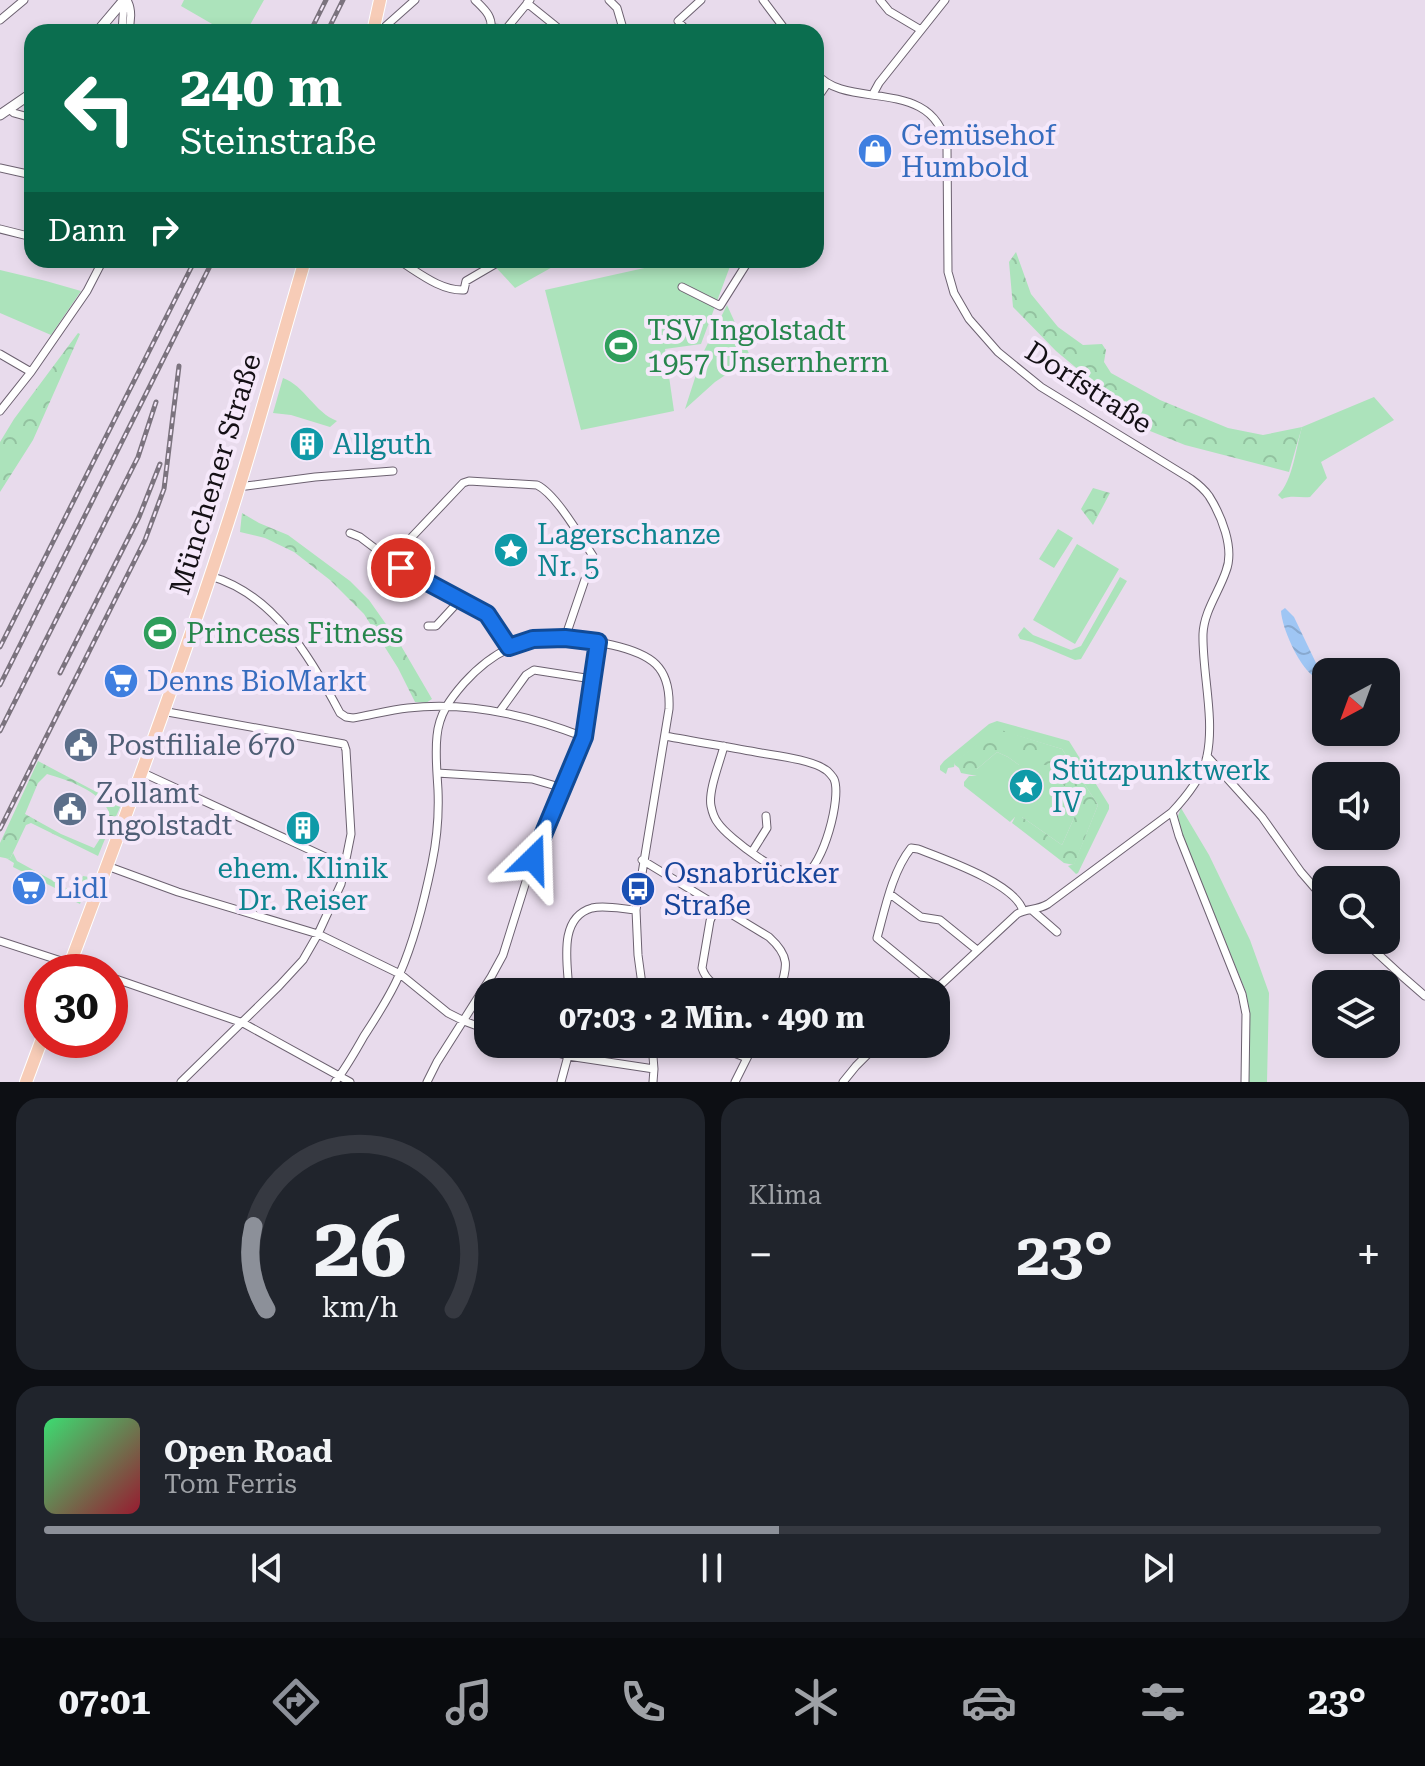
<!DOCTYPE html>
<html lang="de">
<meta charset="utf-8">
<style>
:root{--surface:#171b24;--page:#20242c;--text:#f1f3f6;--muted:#9ea1a6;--line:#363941;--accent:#8c9099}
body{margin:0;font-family:"Roboto Serif",serif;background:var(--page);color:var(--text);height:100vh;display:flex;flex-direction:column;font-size:30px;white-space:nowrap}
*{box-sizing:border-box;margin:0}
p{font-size:26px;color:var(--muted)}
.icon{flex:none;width:44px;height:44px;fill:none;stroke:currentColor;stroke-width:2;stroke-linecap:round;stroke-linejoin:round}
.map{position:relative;height:1082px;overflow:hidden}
.panel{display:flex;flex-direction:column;gap:16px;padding:16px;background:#0d0f14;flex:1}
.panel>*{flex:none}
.top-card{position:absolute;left:24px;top:24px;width:800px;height:244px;border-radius:24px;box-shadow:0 4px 12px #0003;background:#0b6e4f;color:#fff;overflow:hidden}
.needle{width:52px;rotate:221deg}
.buttons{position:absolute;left:1312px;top:658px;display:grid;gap:16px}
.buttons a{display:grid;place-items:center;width:88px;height:88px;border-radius:16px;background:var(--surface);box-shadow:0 4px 12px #0003;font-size:40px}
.speed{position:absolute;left:24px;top:954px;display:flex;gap:16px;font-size:40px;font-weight:700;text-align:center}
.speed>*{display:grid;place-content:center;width:104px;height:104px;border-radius:50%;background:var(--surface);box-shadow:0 4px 12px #0003;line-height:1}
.speed .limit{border:12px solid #d22;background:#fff;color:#111}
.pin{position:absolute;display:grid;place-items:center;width:68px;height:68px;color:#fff;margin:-34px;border:4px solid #fff;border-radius:50%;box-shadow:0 2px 8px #0007}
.me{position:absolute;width:88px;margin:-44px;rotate:22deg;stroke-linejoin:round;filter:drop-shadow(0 0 6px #0008)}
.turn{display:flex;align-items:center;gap:28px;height:168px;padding:0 24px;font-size:36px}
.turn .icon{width:104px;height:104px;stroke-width:2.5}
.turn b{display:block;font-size:56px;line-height:68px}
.then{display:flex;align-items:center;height:76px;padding:0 24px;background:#0003;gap:16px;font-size:30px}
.big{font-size:60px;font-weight:700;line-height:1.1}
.panel .tile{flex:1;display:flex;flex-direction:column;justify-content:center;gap:12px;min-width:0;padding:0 28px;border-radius:24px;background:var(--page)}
.panel .dial{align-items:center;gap:0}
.dial svg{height:208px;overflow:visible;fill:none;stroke:var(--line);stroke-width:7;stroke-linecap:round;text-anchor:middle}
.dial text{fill:var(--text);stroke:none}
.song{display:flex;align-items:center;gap:24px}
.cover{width:96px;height:96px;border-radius:12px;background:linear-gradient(135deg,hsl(140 70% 55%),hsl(350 70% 35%))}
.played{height:8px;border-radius:4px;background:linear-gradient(90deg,var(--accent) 55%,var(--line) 55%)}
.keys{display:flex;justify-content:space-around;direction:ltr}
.heat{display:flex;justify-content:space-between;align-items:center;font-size:44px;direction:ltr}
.panel .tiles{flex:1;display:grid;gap:16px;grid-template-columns:1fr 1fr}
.tile:last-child{grid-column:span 2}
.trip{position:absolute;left:474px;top:978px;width:476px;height:80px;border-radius:24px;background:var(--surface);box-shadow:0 4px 12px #0003;font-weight:700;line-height:80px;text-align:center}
.menu{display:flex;height:128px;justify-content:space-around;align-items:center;background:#090b0e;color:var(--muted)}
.menu .icon{width:56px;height:56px}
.menu .on{color:var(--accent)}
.menu b{font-size:36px;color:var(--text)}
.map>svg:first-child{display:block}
</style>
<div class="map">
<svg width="1425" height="1082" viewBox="0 0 1425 1082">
<defs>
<pattern id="forest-crowns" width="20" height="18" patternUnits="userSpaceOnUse" patternTransform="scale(2)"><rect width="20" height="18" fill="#ace3bb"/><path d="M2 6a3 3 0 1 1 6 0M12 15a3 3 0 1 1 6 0" fill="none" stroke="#93c2a0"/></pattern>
<pattern id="water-waves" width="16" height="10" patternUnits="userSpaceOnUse" patternTransform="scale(2)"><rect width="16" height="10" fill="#9fc6f4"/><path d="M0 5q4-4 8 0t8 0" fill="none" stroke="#88a9d0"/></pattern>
</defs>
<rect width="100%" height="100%" fill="#e8dbec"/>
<!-- grass -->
<path fill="#ace3bb" d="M184,0H264L246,32H226L181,6Z
M489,260H565L515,288Z
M668,260L732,261L701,344L665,349L674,411L581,430L545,290L658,265Z
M0,270L46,281L81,291L51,335L0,313Z
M727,305L751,358L715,382L685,409L703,353Z
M283,378C305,386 314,412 337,421L330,427L291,415L273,413Z
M1374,397L1394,420L1321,462L1327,478L1310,497C1300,498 1291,495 1282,499L1278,495C1293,481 1296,447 1302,427Z
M1058,529L1073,538L1054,568L1039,559Z
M1077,544L1119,569L1075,644L1033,620Z
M1120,577L1127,581L1081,659L1075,660L1032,642L1020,639L1018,635L1024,627L1033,635L1071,650L1081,646Z
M997,721L1069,741L1109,805V809L1078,873L1076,874L1068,866L1074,864L1098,805L1062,749L998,730L955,762L954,767L948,768L946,774L940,770V766L944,761L989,724Z
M997,752L1008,757L1019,765H1051L1078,809L1062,845L1022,817H1015L1010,822L964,786V782L969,776H977V769Z
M1181,808L1209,855L1250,940L1269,993L1267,1082H1248L1249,1016L1246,992L1181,832L1178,816Z
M13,853L17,861L68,889L77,887L83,876L89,877L80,904L74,901L75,897L65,892L62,896L59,895V890L13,867L14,863L6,858L10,859Z"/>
<!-- forest -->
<path fill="url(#forest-crowns)" d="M1016,252L1031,294L1058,327L1083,345L1102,344L1106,350L1104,362L1111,373L1160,400L1228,428L1263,435L1302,427L1289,472L1185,445L1150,431L1112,409L1116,401L1056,351L1013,307L1009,262Z
M78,333L80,334L33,440L0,492V442L14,419Z
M1093,488L1110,493L1093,525L1081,509Z
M242,513L259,523L288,535L350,581L369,600L400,644L432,699L426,703L415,702L398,668L364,614L330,580L294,552L265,538L240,532Z
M998,729L1062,749L1098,805L1074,865L1064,863L1012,823L1015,817H1022L1062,845L1078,809L1051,765H1019L1008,757L997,752L977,769L982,771L980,774L977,776L961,773L959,768L955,765L954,762Z
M38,761L121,805L114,821L107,818L109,812C100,791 68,780 47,774L38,783L25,814L61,834L94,848L101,837L105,839L98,856L31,823L26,825L10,859L0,857V843Z"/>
<!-- water -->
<path fill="url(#water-waves)" d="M1285,608L1294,617L1316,663V668L1312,675C1298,664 1282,628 1281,611Z"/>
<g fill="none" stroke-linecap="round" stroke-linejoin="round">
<!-- minor casing -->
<g stroke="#6c6170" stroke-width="9">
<path id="minor" d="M127,0C132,9 131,22 128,32
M475,0C485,10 493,16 491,31
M609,0L617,8L624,32
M763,0L787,32
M880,0L889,11L921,30
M527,3L563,32
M0,20L24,0
M492,28L506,29L530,0
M122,32L124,2
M379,32L415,0
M688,32L678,21L701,0
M816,73C846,112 934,74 947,148L948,272L954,293L969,319L998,352L1041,387L1191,479C1198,484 1204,489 1209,496C1221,515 1235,548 1226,571C1219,592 1204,611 1203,634C1202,671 1215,719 1207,756C1203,776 1186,797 1172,812L1179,836L1242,994L1246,1014L1245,1082
M873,94L879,83L945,0
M816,100L827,84
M9,109L14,113L32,118
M0,168L32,175
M0,229L32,237
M398,260C418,272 440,291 464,290L466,281L502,260
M682,287L720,306L749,260
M0,354L31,372
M0,411L31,372L87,291L103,260
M240,485L246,486L315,477L393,471
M350,533L360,537L401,568L487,614L509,647
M391,559L463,483L469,481L537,485C556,494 581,538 593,556L565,638
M210,576C274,594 311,658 340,713L346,717L353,718C371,715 390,710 408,708C469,701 528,715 584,737
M428,626H436L459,601
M162,711L344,744L346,750L351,834L341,884L318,934L303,960L279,986L181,1082
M500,711L526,675L534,670L592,679
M665,736C697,742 729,747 761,753C779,756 812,760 826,770C828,771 833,777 834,779C842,797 823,867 804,875C786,882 728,838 718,823C714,818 712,811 711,806C708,791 720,762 724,746
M1207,756L1262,817L1301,872L1326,901
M141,772L345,866
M437,773L532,779L563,788
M752,852L767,828L766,816
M642,860L769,937C790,956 788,966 779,992
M107,866L178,892L318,934L400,974L448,1013L464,1021L488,1030
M890,894L921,917L940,920L977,950
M717,904L710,921L702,968C706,981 716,986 728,992
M1033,911L1057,932
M1363,940L1402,976L1425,996
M0,941L95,972
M110,977L243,1023L350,1082
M938,988L877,938C885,909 892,872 911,848L918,849C944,859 1016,884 1023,911
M569,992C568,965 557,918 592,908C605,905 622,909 636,910
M933,992L1017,914C1027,908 1036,911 1048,904L1172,812
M528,1044L568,1056L654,1069
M652,1044L654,1069L653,1082
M721,1048L747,1058
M335,1082C346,1068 355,1052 364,1036C377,1016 391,995 400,973C414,941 425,897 432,863C437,839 439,814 438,790C437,772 435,754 437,736C439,714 450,699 464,683C508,634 551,632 612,645C651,654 671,666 669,709L636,910L638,955L643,992
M427,1082L437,1062L491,977L503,955L533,859L584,737L598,642
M561,1082L568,1056V1044
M735,1082L754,1044
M843,1082L856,1066L878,1044"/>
</g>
<!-- tertiary casing -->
<g stroke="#6c6170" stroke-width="11">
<path id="tertiary" d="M97,32L124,0
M0,115L32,93"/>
</g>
<!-- primary casing -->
<g stroke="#fff" stroke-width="14">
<path id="primary" d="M373,32L380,0
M67,972C124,821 181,669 230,516C257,431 280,345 305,260
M26,1082L42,1039"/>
</g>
<!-- minor -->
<use href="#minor" stroke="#fff" stroke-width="7"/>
<!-- tertiary -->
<use href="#tertiary" stroke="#fff" stroke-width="9"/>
<!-- primary -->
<use href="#primary" stroke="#f7ccb7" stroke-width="12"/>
<!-- rail casing -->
<g stroke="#7b737e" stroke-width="5">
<path id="rail" d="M310,32L326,0
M327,32L343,0
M0,647L195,260
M60,673L139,517L160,464
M0,685L213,260
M0,731L138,457L156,402
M0,829L145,540L164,489L179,366"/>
</g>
<!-- rail -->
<use href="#rail" stroke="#f5e8fa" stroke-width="2" stroke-dasharray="6" stroke-linecap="butt"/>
</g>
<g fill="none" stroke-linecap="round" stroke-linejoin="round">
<!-- route casing -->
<g stroke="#114b97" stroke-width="20">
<path id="route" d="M401,568L487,614L509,647L533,639L565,638L598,642L584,737L533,859"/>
</g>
<!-- route -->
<use href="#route" stroke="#1a73e8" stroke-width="14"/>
</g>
<!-- icons -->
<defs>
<g id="shop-disc" transform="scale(1.8)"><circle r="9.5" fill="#3f7fe0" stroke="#f5e8fa"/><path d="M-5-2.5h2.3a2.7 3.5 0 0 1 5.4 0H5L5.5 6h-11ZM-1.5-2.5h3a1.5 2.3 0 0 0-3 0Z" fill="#fff"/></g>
<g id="stadium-disc" transform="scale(1.8)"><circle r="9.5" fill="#2e9e5b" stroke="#f5e8fa"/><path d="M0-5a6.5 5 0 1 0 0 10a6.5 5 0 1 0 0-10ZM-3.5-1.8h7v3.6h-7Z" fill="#fff"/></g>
<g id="building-disc" transform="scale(1.8)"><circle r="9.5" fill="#0f9aa8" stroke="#f5e8fa"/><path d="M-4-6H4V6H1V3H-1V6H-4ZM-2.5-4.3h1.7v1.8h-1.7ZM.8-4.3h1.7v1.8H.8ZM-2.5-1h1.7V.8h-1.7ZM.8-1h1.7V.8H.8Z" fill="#fff"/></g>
<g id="sight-disc" transform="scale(1.8)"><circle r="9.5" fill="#0f9aa8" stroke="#f5e8fa"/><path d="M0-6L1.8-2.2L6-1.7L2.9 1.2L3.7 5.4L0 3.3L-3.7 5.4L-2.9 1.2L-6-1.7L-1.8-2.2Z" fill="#fff"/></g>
<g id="supermarket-disc" transform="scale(1.8)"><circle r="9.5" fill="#3f7fe0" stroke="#f5e8fa"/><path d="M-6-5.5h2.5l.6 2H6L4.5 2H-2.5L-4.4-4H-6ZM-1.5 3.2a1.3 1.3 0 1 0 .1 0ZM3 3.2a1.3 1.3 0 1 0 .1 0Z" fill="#fff"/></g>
<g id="civic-disc" transform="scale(1.8)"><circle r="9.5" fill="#5c6f8a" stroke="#f5e8fa"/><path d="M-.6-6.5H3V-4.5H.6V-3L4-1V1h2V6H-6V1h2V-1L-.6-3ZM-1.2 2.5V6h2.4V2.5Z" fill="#fff"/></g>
<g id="bus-disc" transform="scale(1.8)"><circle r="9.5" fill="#1a4fb4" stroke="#f5e8fa"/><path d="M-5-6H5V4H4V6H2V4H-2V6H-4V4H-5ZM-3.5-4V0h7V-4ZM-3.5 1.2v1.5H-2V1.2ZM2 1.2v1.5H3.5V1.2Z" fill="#fff"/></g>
</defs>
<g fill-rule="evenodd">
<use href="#shop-disc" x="875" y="151"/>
<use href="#stadium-disc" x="621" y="346"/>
<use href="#building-disc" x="307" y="444"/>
<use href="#sight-disc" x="511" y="550"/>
<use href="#stadium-disc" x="160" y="633"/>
<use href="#supermarket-disc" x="121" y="681"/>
<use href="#civic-disc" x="81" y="745"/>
<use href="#sight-disc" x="1026" y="786"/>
<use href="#civic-disc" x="70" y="809"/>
<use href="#building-disc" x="303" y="828"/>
<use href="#supermarket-disc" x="29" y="888"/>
<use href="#bus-disc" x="638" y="889"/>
</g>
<g text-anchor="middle" stroke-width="8" stroke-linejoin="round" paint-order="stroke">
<!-- shop labels -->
<g font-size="28" fill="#366cbe" stroke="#f5e8fa" text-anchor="start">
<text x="901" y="145">Gemüsehof<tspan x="901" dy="32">Humbold</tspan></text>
<text x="147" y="691">Denns BioMarkt</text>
<text x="55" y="898">Lidl</text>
</g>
<!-- leisure labels -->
<g font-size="28" fill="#27864d" stroke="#f5e8fa" text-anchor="start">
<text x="647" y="340">TSV Ingolstadt<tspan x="647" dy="32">1957 Unsernherrn</tspan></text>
<text x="186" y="643">Princess Fitness</text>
</g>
<!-- street labels -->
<g font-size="28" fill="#141015" stroke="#f5e8fa">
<text transform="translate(1089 387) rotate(33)" y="10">Dorfstraße</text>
<text transform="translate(215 474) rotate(-73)" y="10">Münchener Straße</text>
</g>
<!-- culture labels -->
<g font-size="28" fill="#0d838f" stroke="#f5e8fa" text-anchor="start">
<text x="333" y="454">Allguth</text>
<text x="537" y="544">Lagerschanze<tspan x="537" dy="32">Nr. 5</tspan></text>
<text x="1052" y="780">Stützpunktwerk<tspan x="1052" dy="32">IV</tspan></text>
<text x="303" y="878" text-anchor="middle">ehem. Klinik<tspan x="303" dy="32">Dr. Reiser</tspan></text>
</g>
<!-- service labels -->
<g font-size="28" fill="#4e5e75" stroke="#f5e8fa" text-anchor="start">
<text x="107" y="755">Postfiliale 670</text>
<text x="96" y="803">Zollamt<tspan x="96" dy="32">Ingolstadt</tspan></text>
</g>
<!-- transit labels -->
<g font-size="28" fill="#164399" stroke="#f5e8fa" text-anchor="start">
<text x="664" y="883">Osnabrücker<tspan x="664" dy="32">Straße</tspan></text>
</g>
</g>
</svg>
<div class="buttons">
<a><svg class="needle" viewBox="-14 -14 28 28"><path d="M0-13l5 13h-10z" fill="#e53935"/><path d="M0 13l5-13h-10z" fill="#9ea1a6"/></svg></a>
<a><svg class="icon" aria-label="sound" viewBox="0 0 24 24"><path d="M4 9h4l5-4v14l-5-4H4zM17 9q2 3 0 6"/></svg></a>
<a><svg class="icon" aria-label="search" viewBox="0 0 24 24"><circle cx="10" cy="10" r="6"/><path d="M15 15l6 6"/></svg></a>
<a><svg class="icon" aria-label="layers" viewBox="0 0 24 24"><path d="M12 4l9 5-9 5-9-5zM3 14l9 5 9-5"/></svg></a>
</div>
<div class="speed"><div class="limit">30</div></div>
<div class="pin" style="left:401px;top:568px;background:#d93025"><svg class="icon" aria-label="arrive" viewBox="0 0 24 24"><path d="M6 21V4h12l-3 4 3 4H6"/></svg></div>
<svg class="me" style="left:533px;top:859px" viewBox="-20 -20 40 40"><path d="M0-17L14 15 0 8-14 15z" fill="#1a73e8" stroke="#fff" stroke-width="4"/></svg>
<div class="trip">07:03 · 2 Min. · 490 m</div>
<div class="top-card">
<div class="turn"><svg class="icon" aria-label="left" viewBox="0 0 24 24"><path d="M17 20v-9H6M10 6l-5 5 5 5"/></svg><div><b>240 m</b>Steinstraße</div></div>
<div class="then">Dann<svg class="icon" aria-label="right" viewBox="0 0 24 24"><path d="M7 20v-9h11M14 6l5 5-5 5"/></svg></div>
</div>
</div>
<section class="panel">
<div class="tiles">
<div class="tile dial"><svg viewBox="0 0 100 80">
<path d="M14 69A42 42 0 1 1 86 69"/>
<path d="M14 69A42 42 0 0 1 9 37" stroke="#8c9099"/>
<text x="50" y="56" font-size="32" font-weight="700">26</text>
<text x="50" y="72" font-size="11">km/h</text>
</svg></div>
<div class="tile"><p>Klima</p>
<div class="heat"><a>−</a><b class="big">23°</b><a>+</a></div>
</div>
<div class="tile">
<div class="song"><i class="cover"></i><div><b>Open Road</b><p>Tom Ferris</p></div></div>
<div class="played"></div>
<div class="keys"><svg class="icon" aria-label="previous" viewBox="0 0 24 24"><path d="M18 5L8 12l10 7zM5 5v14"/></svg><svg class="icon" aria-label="pause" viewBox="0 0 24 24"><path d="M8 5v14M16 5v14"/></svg><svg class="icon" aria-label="next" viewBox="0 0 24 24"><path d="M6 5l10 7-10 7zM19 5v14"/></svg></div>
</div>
</div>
</section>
<nav class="menu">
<b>07:01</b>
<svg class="icon on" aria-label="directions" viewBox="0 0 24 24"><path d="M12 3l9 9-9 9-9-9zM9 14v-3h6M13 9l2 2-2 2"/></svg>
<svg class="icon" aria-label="music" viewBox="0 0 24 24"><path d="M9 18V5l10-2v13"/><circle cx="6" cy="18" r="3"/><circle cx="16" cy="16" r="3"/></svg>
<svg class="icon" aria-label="phone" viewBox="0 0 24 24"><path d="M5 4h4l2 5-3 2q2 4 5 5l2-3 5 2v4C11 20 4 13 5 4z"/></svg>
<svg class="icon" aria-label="climate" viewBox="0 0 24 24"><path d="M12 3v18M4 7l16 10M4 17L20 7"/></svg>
<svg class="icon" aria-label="car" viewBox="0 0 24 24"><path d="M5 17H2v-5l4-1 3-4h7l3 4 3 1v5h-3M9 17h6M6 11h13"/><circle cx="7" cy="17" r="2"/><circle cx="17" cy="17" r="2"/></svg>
<svg class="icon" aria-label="filters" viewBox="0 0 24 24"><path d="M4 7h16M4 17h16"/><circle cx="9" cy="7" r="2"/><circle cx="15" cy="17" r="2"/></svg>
<b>23°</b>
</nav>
